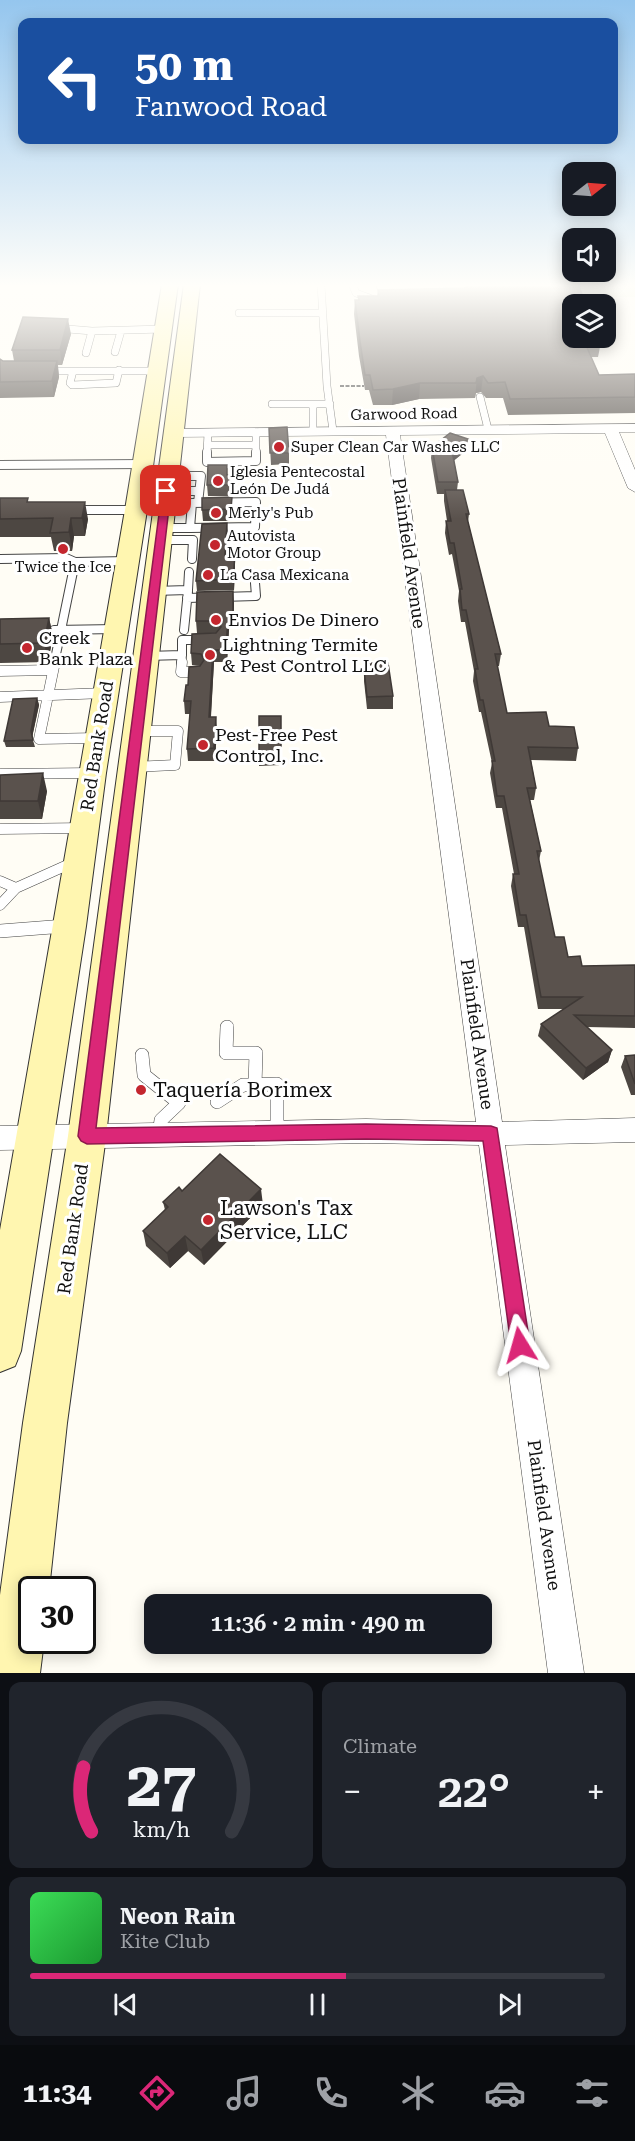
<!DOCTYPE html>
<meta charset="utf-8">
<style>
:root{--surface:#171b24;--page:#20242c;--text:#f1f3f6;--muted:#9ea1a6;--line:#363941;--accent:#db2777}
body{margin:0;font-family:"Roboto Serif",serif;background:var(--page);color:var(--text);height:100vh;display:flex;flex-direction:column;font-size:22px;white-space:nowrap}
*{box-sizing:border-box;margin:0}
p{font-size:20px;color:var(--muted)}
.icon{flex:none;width:33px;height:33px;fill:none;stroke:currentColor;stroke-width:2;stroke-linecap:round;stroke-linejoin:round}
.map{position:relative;height:1673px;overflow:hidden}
.details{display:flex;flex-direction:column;gap:9px;padding:9px;background:#0d0f14;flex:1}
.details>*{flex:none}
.banner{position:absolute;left:18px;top:18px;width:600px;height:126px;border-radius:12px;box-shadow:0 3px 15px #0003;background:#1a4fa0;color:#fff;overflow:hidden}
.needle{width:39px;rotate:73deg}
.fabs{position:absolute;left:562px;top:162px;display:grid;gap:12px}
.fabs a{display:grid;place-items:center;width:54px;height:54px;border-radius:12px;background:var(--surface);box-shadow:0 3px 15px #0003;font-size:30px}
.speed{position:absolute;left:18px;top:1576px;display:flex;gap:12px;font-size:30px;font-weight:700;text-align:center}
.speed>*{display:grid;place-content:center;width:78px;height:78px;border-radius:50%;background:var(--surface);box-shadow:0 3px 15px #0003;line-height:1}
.speed .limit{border:3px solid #111;border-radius:9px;background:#fff;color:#111}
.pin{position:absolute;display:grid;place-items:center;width:51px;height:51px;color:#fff;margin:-26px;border-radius:12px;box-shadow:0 3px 9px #0006}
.me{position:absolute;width:66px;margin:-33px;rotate:352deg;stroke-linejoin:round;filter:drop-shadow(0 0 4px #0008)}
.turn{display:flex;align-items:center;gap:21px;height:126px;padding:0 18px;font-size:27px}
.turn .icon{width:78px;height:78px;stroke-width:2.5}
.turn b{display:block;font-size:42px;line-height:51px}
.big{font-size:45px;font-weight:600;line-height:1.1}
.details .tile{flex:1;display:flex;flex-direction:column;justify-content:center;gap:9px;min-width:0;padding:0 21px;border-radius:12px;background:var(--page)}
.details .dial{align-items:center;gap:0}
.dial svg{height:156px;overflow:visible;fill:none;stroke:var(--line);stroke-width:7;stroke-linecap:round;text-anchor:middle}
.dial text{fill:var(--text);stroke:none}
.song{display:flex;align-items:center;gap:18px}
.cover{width:72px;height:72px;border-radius:9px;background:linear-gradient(135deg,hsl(130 70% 55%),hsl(130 70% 35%))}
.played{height:6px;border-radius:3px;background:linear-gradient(90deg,var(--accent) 55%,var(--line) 55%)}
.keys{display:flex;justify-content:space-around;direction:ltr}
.heat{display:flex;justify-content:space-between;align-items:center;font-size:33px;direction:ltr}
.details .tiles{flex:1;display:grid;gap:9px;grid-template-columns:1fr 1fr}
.tile:last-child{grid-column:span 2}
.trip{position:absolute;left:144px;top:1594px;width:348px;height:60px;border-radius:12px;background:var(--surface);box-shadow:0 3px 15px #0003;font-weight:600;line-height:60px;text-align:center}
.dock{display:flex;height:96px;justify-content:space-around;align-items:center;background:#090b0e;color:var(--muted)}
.dock .icon{width:42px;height:42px}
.dock .selected{color:var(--accent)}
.dock b{font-size:27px;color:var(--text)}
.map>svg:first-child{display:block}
</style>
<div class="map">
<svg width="635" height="1673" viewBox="0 0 635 1673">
<rect width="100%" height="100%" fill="#fffdf5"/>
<!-- pitch -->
<path fill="#e6f2cf" d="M544,284H635V297L549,298Z"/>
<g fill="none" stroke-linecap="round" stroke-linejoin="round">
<!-- lane-far3 casing -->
<g stroke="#444" stroke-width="8">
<path id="lane-far3" d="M321,284L327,386L333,431
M352,284L356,293L372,299
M379,284L381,288H442L441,284
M239,313H323
M56,328L92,331
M115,352L121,331
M86,353L92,331L163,329
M44,371H158
M73,371L70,383L72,385L116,383L119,370
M480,397L488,429
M272,404H330
M313,404V431
M256,432V453
M208,445H256
M207,453L208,433"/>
</g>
<!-- lane-far2 casing -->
<g stroke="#444" stroke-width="10">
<path id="lane-far2" d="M207,452V462L256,461V452
M0,465L143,464
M168,476H201L198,503
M167,491H199
M256,502L255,527L190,528L192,503Z
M73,510H136
M162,528H190
M160,540H193L192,559
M0,559L66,558L75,562L127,561
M154,591L188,590L189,572
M187,598L256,596L255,583
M54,630L116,629
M184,630L188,591
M146,656L182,655V640H204
M54,664L75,562
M181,664L182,655"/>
</g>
<!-- lane-far1 casing -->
<g stroke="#444" stroke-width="11">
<path id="lane-far1" d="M55,662L39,739L97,738
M182,662L181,672H198
M0,671L53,670
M0,697L105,693
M133,767L175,765L178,731H137
M0,774L91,773
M0,829L84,828
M0,881L16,888
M0,905L16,888L74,862
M46,928L66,926"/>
</g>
<!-- lane casing -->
<g stroke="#444" stroke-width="14">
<path id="lane" d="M0,931L65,926
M227,1027L226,1053H256L255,1085
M142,1055L144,1075L179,1103L161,1120L159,1135
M217,1102L243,1085L277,1084V1132"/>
</g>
<!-- street casing -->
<g stroke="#444" stroke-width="1">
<path id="street" d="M635,424V432H619L635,470V492L628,488L605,433L400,435L502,1122L635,1118V1142L505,1145L584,1673H548L479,1145L366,1143L0,1150V1126L366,1119L476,1122L386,435L174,437L167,433L174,429Z"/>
</g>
<!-- secondary casing -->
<g stroke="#333" stroke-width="2">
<path id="secondary" d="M162,284H178L147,510L106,773L86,926L21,1351L15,1366L0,1372V1230L125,510Z
M184,284H200L106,1136L67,1423L49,1590H32V1641H44L40,1673H0V1595L23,1423L68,1136Z"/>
</g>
<!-- path -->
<path stroke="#333" stroke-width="2" stroke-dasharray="4 1.5" stroke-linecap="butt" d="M340,386H364"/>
<!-- lane-far3 -->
<use href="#lane-far3" stroke="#fff" stroke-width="7"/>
<!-- lane-far2 -->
<use href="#lane-far2" stroke="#fff" stroke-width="8"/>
<!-- lane-far1 -->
<use href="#lane-far1" stroke="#fff" stroke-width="10"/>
<!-- lane -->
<use href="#lane" stroke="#fff" stroke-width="13"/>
<!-- street -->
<use href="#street" fill="#fff" fill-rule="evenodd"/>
<!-- secondary -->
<use href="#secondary" fill="#fff6b0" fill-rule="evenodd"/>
</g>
<!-- wall -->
<path fill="#4d4742" d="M464,288L573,304L601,342L598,357H591L599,375L635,374V413L508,415L503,398H486L481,392L476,393L475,398L419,399L392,405H373L369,390H365L359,356L354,314L355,300H358V296H377L378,290Z
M71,334L62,365H58L59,377L54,397L0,398V359L3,361H14L12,350Z
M269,428L289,453V464L271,465Z
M432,447L467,450L454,460L458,482L457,490L469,514L468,522L501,654L499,666H497L507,713L549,726L578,748L576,761L531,760L536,788L534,800H530L541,851L539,861L555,937L568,957L582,966L635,965V1028L587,1027L612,1050L608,1062L583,1080L538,1036L541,1024L564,1009H538L524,927H518L511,886L513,874H514L502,808H496L490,773L492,763L481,712H479L473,681L474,671L465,622H461L458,601L459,591L452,554L449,555L445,533L446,521H447L444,501V494H437L431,458Z
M228,475L233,487V496H208L207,485Z
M0,498L29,502L88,519L85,536H74L72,551H54L51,537H0Z
M232,509V521H203L202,510Z
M228,534L226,555H235V565L234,590L197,591L196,581Z
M234,603L233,628L229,629L227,662H214L211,717L217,729L215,761H188L187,749L190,714H185L184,701L188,685L200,666L192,665L191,653L216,633H197L196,621Z
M49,618L53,636L48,662L0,663V619Z
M370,663L393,696V709H367L364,681V669H370Z
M37,698L39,705L32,737L35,747H6L4,741Z
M259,716H281V765L259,766Z
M0,775L47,791L42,819H0Z
M635,1055V1095H631L621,1067L625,1056Z
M182,1191L263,1205L204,1265L188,1251L170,1268L146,1246L143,1231L165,1210L163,1202Z"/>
<!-- shaded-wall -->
<path fill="#3f3936" d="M68,319L71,334L62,365L60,350Z
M57,361L59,377L54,397L52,381Z
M483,376L481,392L476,393L475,398L477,378Z
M420,383L419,399L392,405L393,389Z
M468,439L467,450L451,463L452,451Z
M85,502L88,519L85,536L82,518Z
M71,518L74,536L72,551L69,532Z
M227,523L228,534L226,566L225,555Z
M235,555V565L234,590L233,579Z
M233,591L234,603L233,628Z
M228,617L229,629L227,662L226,650Z
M49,618L53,636L48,662L44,643Z
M213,650L214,662L210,729L209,717Z
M37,698L39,705L32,738L31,731Z
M216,717L217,729L215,761L214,748Z
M43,773L47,791L42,819L38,801Z
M612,1050L608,1062L583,1080L586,1068Z
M261,1189L263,1205L204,1265L201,1250Z
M185,1236L188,1251L170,1268L167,1253Z"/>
<!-- building -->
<path fill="#5a524d" stroke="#3f3936" stroke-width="1.5" d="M472,284H578L586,304H573V338H598L601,342L585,343L599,375L635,374V397L510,399L505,382L488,383L483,376L477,378L476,383H420L393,389L373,390L370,375H365L360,341L355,300H359L358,296H379L378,290L464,288Z
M23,317L68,319L60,350H12Z
M0,359L3,361H57L52,381L0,382Z
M287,427L289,453H270L269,428Z
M450,433L468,439L452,451L458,482H438L432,447Z
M208,465H227V475H233L232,485H207Z
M445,490H463L469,514H466L501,654H495L507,713L546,712L549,726L574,727L578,748L528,747L536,788H527L541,851H537L555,937H564L568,957L580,956L582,966L635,965V1016L574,1015L612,1050L586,1068L541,1024L582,997H541L526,915H520L513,874H519L504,796H497L492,761H495L483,700H480L475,669H478L466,610H462L460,589H462L454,543H450L446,521H451Z
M232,497L231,509L202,510V498Z
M0,498H28L27,502H85L82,518H71L69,532L50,533L53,518L0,519Z
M227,523L225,555H235L233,579L196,581L202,524Z
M233,591V616L228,617L226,650H213L209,717H216L214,748L187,749L191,701H184L186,685H188L189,667L200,666L204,660L201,654L191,653L192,634L216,633L221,627L218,621H196L197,592Z
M49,618L44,643L0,644V619Z
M370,663H388L393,696L367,697L364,669H370Z
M37,698L31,731L33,740L4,741L13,699Z
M259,716H281V759H259Z
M43,773L38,801H0V775Z
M635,1055V1084L625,1056Z
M220,1154L261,1189L201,1250L185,1236L167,1253L143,1231L168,1207L163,1202L179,1187L182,1191Z"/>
<!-- sky -->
<linearGradient id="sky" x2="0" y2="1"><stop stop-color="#95c6ee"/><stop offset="0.55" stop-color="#fffefa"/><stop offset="1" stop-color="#fffefa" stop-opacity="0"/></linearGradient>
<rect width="635" height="519" fill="url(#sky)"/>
<!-- route -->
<path fill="#db2777" stroke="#8e194d" stroke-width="1.5" d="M166,488L171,491L96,1128L366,1124L491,1126L497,1128L530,1345L527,1351L520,1354L514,1351L511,1345L483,1141L366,1139L87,1144L81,1141L78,1136L162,491Z"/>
<!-- markers -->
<g fill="#c4262e" stroke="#fff" stroke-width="2">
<circle cx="279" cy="447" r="6"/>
<circle cx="218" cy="481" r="6"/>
<circle cx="216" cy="513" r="6"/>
<circle cx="215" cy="545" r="6"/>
<circle cx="63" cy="549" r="6"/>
<circle cx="208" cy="575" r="6"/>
<circle cx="216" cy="620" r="6"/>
<circle cx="27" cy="648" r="6"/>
<circle cx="210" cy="655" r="6"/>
<circle cx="203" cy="745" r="6"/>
<circle cx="141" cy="1090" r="6"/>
<circle cx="208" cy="1220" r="6"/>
</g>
<g text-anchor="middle" stroke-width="6" stroke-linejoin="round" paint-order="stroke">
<!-- far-street labels -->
<g font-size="15" fill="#111" stroke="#fff">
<text transform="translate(404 414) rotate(-1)" y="5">Garwood Road</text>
</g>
<!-- far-poi labels -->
<g font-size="15" fill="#111" stroke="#fff" text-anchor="start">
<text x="291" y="452">Super Clean Car Washes LLC</text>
<text x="230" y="477">Iglesia Pentecostal<tspan x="230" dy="17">León De Judá</tspan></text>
<text x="228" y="518">Merly's Pub</text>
<text x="227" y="541">Autovista<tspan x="227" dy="17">Motor Group</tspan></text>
<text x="63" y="572" text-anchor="middle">Twice the Ice</text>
<text x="220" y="580">La Casa Mexicana</text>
</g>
<!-- street labels -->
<g font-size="18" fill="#111" stroke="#fff">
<text transform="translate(409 553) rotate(82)" y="6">Plainfield Avenue</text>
<text transform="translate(97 746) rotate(-81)" y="6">Red Bank Road</text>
<text transform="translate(477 1034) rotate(82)" y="6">Plainfield Avenue</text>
<text transform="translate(73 1229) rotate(-82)" y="6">Red Bank Road</text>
<text transform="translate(544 1515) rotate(82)" y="6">Plainfield Avenue</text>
</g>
<!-- poi labels -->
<g font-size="18" fill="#111" stroke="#fff" text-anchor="start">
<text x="228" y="626">Envios De Dinero</text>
<text x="39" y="644">Creek<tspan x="39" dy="21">Bank Plaza</tspan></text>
<text x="222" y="651">Lightning Termite<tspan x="222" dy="21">&amp; Pest Control LLC</tspan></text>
<text x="215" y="741">Pest-Free Pest<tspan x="215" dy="21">Control, Inc.</tspan></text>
</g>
<!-- near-poi labels -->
<g font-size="21" fill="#111" stroke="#fff" text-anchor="start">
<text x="153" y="1097">Taquería Borimex</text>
<text x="220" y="1215">Lawson's Tax<tspan x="220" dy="24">Service, LLC</tspan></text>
</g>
</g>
</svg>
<div class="fabs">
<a><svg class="needle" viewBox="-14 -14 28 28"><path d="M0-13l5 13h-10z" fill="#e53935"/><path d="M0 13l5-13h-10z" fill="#9ea1a6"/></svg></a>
<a><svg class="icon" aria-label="sound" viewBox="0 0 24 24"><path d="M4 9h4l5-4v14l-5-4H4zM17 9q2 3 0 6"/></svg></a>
<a><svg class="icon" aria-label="layers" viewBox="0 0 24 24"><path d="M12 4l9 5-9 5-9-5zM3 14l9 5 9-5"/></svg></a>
</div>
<div class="speed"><div class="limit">30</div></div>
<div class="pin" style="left:166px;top:491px;background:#d93025"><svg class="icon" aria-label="arrive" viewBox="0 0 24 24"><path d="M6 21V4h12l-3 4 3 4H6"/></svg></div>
<svg class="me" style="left:520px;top:1345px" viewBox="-20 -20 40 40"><path d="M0-17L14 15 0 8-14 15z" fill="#db2777" stroke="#fff" stroke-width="4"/></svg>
<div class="trip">11:36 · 2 min · 490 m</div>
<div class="banner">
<div class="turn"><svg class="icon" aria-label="left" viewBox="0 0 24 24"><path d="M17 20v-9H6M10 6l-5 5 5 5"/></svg><div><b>50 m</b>Fanwood Road</div></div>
</div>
</div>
<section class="details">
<div class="tiles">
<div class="tile dial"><svg viewBox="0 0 100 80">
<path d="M14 69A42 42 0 1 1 86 69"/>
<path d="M14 69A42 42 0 0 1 10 36" stroke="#db2777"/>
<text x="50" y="56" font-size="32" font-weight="700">27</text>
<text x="50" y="72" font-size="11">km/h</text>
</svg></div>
<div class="tile"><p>Climate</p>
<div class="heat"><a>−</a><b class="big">22°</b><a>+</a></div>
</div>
<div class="tile">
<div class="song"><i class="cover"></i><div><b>Neon Rain</b><p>Kite Club</p></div></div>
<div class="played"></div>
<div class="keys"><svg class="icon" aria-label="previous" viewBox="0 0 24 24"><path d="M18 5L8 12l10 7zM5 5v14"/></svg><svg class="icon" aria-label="pause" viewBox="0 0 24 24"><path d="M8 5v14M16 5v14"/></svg><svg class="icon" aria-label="next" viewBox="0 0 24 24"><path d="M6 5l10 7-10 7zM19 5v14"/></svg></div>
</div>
</div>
</section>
<nav class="dock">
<b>11:34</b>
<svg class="icon selected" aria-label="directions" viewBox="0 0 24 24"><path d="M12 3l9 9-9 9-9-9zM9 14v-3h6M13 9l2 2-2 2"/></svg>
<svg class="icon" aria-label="music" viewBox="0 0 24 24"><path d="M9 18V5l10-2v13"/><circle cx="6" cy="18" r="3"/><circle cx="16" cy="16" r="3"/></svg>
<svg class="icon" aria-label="phone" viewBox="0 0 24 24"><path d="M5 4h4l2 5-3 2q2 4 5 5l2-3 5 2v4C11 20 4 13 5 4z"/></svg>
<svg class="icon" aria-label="climate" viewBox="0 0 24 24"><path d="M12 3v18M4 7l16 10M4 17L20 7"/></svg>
<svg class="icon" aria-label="car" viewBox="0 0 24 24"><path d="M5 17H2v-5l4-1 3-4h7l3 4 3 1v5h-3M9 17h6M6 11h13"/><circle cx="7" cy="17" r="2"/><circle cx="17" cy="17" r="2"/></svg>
<svg class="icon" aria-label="filters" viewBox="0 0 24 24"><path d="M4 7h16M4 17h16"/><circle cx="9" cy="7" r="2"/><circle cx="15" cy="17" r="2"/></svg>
</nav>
